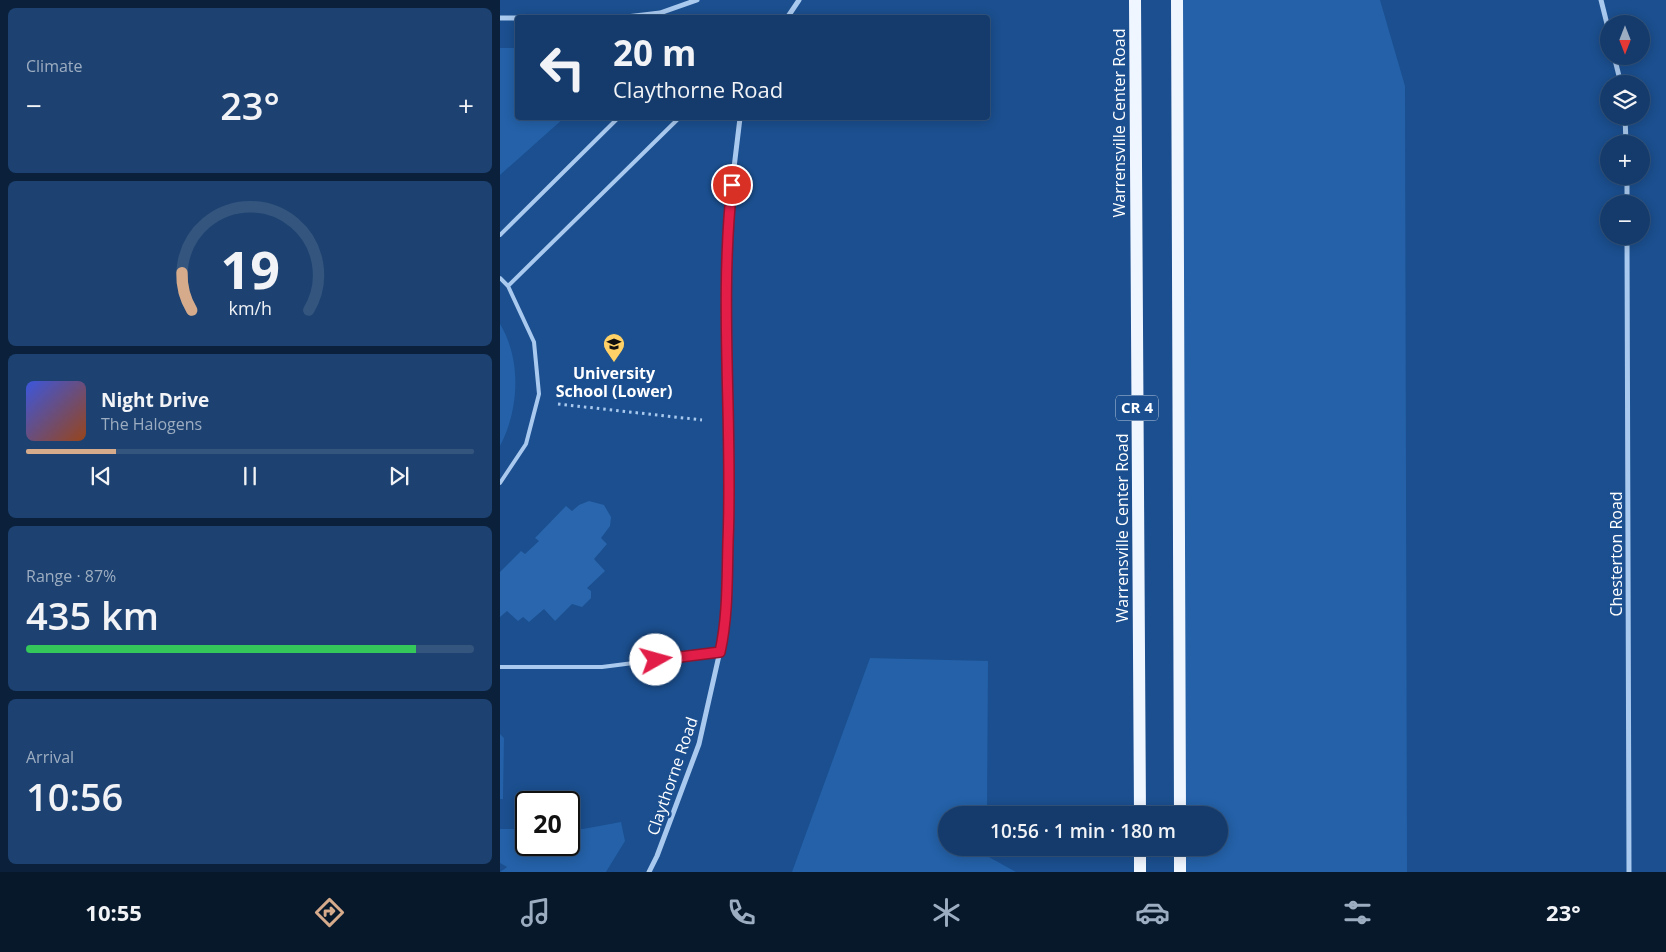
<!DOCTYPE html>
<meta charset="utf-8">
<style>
:root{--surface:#143b6b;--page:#1d4271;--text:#f1f3f6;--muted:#9dadc1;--line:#33557e;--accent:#d6ab8b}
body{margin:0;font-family:"Open Sans",sans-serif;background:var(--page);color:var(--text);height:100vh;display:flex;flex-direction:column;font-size:19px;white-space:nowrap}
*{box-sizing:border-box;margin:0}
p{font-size:16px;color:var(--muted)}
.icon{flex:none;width:28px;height:28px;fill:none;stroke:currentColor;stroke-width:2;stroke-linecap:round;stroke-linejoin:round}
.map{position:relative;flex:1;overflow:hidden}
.sheet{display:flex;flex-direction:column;gap:8px;padding:8px;background:#0b203b;width:500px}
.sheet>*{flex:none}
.top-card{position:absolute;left:15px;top:15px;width:475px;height:105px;border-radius:5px;box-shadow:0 2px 12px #0003,0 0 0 1px var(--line);background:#143b6b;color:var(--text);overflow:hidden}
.needle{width:32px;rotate:180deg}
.fabs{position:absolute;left:1100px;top:15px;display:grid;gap:10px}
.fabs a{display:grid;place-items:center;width:50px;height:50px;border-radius:50%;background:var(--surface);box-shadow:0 2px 12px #0003,0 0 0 1px var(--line);font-size:25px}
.speed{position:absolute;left:15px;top:791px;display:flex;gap:10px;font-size:25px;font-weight:700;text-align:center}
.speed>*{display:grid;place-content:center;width:65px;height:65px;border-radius:50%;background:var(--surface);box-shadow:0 2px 12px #0003,0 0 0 1px var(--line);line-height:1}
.speed .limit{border:2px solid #111;border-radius:8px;background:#fff;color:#111}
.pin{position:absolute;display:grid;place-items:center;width:42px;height:42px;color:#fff;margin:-21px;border:2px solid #fff;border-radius:50%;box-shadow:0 1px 5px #0007}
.me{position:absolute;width:55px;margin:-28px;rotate:83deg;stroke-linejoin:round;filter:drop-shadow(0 0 4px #0008)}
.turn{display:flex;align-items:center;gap:18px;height:105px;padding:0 15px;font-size:22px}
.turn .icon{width:65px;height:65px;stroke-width:2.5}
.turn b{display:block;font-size:35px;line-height:42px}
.big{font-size:38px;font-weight:600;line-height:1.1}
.sheet .card{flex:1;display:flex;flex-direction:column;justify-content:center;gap:8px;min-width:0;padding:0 18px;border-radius:8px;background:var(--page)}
.sheet .dial{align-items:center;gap:0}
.dial svg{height:130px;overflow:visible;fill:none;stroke:var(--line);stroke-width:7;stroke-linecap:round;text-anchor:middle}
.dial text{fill:var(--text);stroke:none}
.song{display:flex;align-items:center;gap:15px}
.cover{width:60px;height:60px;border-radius:8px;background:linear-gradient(135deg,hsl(230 70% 55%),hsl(20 70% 35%))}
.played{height:5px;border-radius:2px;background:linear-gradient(90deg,var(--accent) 20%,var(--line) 20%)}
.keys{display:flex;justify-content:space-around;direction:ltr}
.heat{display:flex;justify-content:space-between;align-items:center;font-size:28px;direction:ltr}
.charge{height:8px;border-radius:4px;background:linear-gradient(90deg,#34c759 87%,var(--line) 0)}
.trip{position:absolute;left:438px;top:806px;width:290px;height:50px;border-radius:25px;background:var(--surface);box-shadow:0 2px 12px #0003,0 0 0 1px var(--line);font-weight:600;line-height:50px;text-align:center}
.tab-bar{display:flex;height:80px;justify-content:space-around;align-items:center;background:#08182b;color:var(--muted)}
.tab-bar .icon{width:35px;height:35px}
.tab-bar .current{color:var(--accent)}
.tab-bar b{font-size:22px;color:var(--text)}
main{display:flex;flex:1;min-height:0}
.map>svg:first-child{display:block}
</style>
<main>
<section class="sheet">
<div class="card"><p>Climate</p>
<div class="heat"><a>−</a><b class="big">23°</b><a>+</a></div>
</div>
<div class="card dial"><svg viewBox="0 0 100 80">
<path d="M14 69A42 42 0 1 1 86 69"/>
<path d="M14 69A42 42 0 0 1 8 46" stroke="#d6ab8b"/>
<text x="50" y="56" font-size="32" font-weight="700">19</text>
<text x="50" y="72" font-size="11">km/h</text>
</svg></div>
<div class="card">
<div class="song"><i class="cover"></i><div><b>Night Drive</b><p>The Halogens</p></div></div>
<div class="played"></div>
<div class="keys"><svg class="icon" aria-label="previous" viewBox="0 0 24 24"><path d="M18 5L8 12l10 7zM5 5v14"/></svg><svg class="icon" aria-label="pause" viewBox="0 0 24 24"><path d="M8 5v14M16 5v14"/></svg><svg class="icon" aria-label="next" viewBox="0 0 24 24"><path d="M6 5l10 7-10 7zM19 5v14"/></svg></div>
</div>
<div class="card"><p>Range · 87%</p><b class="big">435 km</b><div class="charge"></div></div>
<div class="card"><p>Arrival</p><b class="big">10:56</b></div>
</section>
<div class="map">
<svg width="1166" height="872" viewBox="0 0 1166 872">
<rect width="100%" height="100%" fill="#1b4f8f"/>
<!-- green -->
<path fill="#2461a8" d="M677,0H880L905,86L907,872H680V848H719V815H680Z
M0,48H17L18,118H64L0,175Z
M0,324C22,360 19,410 0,446Z
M370,658L488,661L487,815H446V848H487V856L516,872H292Z
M0,734L4,738L3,799H0Z
M121,822L125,841L106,872H0L7,867L0,863V829H26V845H69V829H83Z"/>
<!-- building -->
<path fill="#2a66ad" d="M89,501L104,505L111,517L110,526L101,538L107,544L94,559L105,571L87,588L91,591V598L82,607L72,604L55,621L44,609L29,622L23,617L18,621L7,611L0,617V572L21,551L25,554L39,541L35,538L66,506L72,511L79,505Z"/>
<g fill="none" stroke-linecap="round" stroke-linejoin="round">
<!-- path -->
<path stroke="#a9c9ee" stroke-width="3" stroke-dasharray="2.5 4" stroke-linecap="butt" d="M58,404L202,420"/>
<!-- service -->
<path stroke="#a9c9ee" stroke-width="4" d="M0,235L118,118
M0,278L8,286L34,342L39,394L26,444L0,483
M8,286L179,118
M0,667H102L220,652"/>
<!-- minor -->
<path stroke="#a9c9ee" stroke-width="5" d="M1101,0L1109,32
M0,18H18
M118,18L160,13L197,0
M287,18L299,0
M1114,56L1121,84
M1125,116L1126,144
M1127,176V204
M1127,236L1129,872
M149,872L157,856L199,744L225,629L230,492L226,234L240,118"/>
<!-- primary -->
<path stroke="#f0f6ff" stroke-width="12" d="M635,0L640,815
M677,0L680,815
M640,848V872
M680,848V872"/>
</g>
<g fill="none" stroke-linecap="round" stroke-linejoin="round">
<!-- route casing -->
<g stroke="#92132f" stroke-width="12">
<path id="route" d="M156,660L220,652C228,616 227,579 228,542C233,423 219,303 232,185"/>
</g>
<!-- route -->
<use href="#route" stroke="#e11d48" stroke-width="9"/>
</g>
<!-- icons -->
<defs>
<g id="school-pin" transform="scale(1.125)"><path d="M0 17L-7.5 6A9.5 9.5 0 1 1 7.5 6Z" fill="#ffd166" stroke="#1b4f8f"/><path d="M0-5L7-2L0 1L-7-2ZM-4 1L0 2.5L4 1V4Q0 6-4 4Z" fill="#111"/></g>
</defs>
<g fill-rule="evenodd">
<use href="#school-pin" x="114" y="344"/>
</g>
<g text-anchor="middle" stroke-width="5" stroke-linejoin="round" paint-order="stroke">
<!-- shield labels -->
<rect fill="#1b4f8f" stroke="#bbcadd" stroke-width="1" x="616" y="395.5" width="42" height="25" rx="4"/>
<g font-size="15" font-weight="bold" fill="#fff">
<text x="637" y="413">CR 4</text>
</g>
<!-- street labels -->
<g font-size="16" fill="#fff" stroke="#1b4f8f">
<text transform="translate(619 123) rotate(-90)" y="6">Warrensville Center Road</text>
<text transform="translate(622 528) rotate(-90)" y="6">Warrensville Center Road</text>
<text transform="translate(1116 554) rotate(-90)" y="6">Chesterton Road</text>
<text transform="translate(172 776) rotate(-71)" y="6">Claythorne Road</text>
</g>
<!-- poi labels -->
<g font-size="16" font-weight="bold" fill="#fff" stroke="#1b4f8f">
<text x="114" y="379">University<tspan x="114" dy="18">School (Lower)</tspan></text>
</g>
</g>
</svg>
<div class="fabs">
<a><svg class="needle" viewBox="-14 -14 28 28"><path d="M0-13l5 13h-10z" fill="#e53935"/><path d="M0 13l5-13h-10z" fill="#9dadc1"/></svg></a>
<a><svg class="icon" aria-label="layers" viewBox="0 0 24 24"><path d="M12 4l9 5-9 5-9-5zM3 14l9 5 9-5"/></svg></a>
<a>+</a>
<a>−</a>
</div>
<div class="speed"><div class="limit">20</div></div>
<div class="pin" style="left:232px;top:185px;background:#d93025"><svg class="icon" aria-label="arrive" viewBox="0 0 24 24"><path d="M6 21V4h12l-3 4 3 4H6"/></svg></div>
<svg class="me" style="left:156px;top:660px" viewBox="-20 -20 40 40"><circle r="19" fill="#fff"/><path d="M0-13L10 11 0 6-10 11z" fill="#e11d48"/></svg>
<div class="trip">10:56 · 1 min · 180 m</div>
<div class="top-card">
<div class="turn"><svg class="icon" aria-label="left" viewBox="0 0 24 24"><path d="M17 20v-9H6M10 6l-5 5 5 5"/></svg><div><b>20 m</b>Claythorne Road</div></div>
</div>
</div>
</main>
<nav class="tab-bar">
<b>10:55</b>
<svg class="icon current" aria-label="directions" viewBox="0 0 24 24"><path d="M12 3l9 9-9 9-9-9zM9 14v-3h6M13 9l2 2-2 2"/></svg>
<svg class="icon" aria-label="music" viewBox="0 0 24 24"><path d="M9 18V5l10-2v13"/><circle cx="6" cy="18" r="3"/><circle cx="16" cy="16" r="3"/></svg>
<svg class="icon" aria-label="phone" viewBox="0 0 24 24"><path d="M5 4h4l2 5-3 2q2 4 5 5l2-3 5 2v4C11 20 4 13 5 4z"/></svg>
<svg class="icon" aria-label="climate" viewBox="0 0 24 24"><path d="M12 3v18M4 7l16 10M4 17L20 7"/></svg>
<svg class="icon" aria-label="car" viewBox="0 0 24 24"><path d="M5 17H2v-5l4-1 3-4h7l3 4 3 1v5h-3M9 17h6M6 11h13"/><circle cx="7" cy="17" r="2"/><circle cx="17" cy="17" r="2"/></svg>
<svg class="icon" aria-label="filters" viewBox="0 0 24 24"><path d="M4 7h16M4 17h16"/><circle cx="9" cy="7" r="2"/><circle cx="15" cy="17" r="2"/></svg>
<b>23°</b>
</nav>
